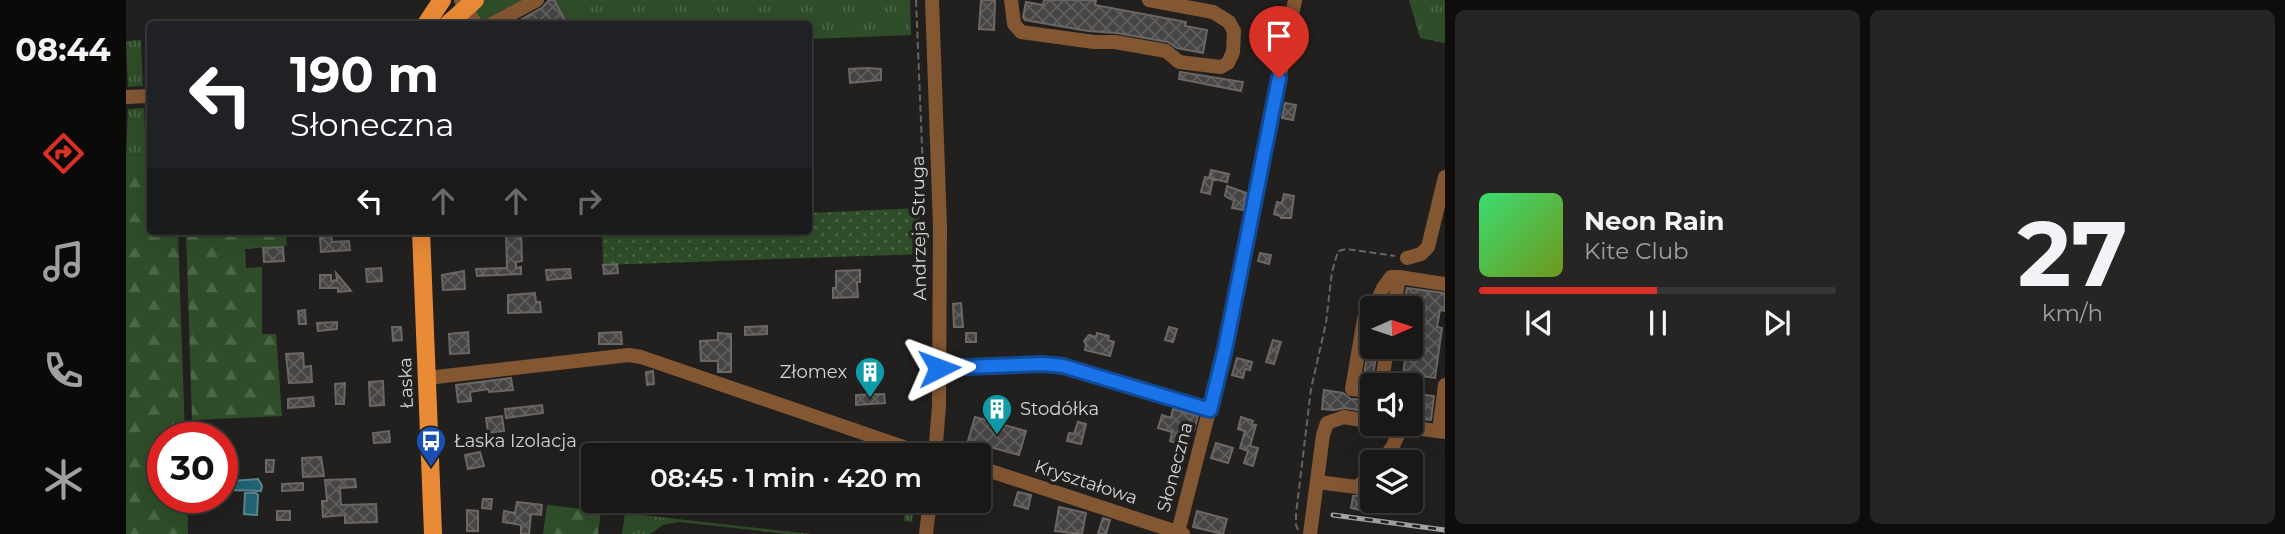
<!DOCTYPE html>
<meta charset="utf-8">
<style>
:root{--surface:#1a1816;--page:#272523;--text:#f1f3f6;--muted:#9fa0a1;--line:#383735;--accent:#d93025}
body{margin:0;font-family:Montserrat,sans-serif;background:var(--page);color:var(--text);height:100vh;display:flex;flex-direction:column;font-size:26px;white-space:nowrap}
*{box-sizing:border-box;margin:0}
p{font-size:23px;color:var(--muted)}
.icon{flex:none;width:38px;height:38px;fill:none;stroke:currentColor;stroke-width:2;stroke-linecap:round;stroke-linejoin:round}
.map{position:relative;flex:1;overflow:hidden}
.details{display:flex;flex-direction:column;gap:10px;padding:10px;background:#0e0d0c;width:840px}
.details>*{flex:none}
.guide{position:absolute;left:21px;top:21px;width:665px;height:214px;border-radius:7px;box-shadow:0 7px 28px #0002,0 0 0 2px var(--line);background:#202124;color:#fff;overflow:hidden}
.needle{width:46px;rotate:87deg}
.controls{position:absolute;left:1234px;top:296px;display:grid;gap:14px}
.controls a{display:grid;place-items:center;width:63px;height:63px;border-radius:7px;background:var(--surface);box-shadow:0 7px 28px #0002,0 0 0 2px var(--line);font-size:35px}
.speed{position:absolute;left:21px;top:422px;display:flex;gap:14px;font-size:35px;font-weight:700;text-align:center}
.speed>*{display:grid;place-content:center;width:91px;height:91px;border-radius:50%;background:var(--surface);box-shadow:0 7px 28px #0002,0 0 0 2px var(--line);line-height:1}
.speed .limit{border:10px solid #d22;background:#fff;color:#111}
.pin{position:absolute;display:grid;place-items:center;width:60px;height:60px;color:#fff;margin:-72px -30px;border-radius:50% 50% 50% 0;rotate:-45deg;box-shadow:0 0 7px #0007}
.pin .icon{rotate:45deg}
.me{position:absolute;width:77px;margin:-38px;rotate:87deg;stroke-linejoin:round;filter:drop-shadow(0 0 5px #0008)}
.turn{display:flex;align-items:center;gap:24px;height:147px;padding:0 28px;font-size:32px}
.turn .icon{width:91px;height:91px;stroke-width:2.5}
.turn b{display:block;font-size:49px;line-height:60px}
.lanes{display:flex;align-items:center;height:66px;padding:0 28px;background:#0003;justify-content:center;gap:35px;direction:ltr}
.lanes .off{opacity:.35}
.details .widget{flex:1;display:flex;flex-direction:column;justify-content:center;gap:10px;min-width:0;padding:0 24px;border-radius:10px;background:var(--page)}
.details .dial{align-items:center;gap:0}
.dial b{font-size:91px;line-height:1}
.song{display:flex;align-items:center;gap:21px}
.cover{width:84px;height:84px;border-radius:10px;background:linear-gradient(135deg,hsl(140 70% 55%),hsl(80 70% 35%))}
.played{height:7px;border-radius:4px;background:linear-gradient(90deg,var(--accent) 50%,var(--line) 50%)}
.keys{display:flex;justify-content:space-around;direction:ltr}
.details .tiles{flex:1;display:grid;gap:10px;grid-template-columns:repeat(2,1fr)}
.trip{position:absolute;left:455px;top:443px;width:410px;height:70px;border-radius:7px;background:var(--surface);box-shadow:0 7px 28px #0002,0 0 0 2px var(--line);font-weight:600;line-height:70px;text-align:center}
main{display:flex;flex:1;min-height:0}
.menu{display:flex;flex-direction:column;width:126px;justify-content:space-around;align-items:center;background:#0a0a09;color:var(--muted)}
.menu .icon{width:49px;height:49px}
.menu .active{color:var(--accent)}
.menu b{font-size:32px;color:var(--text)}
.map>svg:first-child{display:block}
</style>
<main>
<nav class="menu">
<b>08:44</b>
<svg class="icon active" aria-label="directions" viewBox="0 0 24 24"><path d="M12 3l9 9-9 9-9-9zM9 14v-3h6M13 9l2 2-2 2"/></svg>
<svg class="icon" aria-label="music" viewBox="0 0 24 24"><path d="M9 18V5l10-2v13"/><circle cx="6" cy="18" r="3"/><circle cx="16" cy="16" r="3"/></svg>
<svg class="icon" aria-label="phone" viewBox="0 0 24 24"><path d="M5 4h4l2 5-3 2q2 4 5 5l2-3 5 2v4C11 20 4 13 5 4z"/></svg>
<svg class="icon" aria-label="climate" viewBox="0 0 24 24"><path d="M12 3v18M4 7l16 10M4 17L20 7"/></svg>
</nav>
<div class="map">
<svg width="1319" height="534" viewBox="0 0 1319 534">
<defs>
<pattern id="grass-tufts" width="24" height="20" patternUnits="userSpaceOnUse" patternTransform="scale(1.75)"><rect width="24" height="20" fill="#2f4d29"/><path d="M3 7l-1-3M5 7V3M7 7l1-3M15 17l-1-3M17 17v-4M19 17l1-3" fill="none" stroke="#4c6647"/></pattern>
<pattern id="forest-firs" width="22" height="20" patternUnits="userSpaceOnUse" patternTransform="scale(1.75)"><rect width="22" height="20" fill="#2f4d29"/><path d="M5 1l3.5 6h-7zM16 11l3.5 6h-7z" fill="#4c6647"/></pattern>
<pattern id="garden-dots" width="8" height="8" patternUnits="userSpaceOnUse" patternTransform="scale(1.75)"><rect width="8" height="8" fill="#2f4d29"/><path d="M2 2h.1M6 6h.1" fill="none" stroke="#4c6647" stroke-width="1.8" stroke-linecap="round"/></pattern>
<pattern id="building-cross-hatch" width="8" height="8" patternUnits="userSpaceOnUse" patternTransform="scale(1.75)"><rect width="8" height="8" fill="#474543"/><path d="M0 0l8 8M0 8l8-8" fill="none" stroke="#615f5d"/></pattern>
</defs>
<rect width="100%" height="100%" fill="#22201e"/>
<!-- grass -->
<path fill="url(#grass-tufts)" d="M358,0H402L359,21L352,18L346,11Z
M428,0H784L785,35L683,39L682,24H441Z
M1283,0H1319V43L1294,38Z
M15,40L17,86L2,87L0,41Z
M18,108L20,155L0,156L2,109Z
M773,501H788L786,522L778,521L779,512L768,509Z
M499,513L685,534H662L553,522L537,525L524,534H496Z"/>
<!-- forest -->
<path fill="url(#forest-firs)" d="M24,155V231H52L59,437L37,438V497H61L62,534H0V156Z
M60,231H159L161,246L119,249L120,268L136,267V334H150L156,416L66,420Z
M421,505L475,511L472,534H417Z"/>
<!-- garden -->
<path fill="url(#garden-dots)" d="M793,208L795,254L477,265L476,231H682L683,213Z"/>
<!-- water -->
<path fill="#226373" stroke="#588590" stroke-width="2" d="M132,479L136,486L135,491L105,490L106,481Z
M119,493H130L132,495L131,515L118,514Z"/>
<!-- building -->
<path fill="url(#building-cross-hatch)" stroke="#6a6765" stroke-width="2" d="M423,0H428L440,22L435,24H397L394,20L416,8Z
M855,0H869L868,30L853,29Z
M918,0H970L969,5L1060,22L1059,26L1081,30L1077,53L1051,48L1042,42L991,33L962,31L899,20L897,17L900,2L917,5Z
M741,68L755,69V80L724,83L723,69Z
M1054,72L1117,82L1115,91L1053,79Z
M1159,103L1170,105L1167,120L1156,118Z
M1085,170L1103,174L1101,182L1083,178Z
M1079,177L1087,179L1084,194L1075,192Z
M1101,186L1120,193L1117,210L1106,208L1108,201L1099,196Z
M1158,194L1168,196L1165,218H1155L1154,216L1148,214L1151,202L1156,203Z
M380,231H395L396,261L390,262V268L395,267V274L351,276L350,269L381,268Z
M205,236L206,242L223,241L224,250L195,252L194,237Z
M157,247L158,261L138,262L137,248Z
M1134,253L1145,255L1143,264L1132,261Z
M491,264L492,273L478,274L477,265Z
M255,268L256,281L241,282L240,269Z
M444,269L445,278L421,280L420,270Z
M734,270V282H731L732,297L707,298V288H710V271Z
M338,271L339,289L317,290L316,275Z
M210,273L216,280L225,291L212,292V288H194V275H205V281L211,280Z
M1281,288L1319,293V311L1314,310L1311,327L1316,328L1309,378L1277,374L1281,346H1284L1287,306L1278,305Z
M409,293L410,302H414L415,312L382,313V295Z
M835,303L837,327H828L827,304Z
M179,310L180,324H173L172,311Z
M211,322V329L192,331L191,323Z
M641,326V334L619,335V327Z
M266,327H275L276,340L267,341Z
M1043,327L1051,329L1047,342L1039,340Z
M342,332L343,353L324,354L323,334Z
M495,332L496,344H473V333Z
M592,333L605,334V372H592V361H575L574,341L592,340Z
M840,333H850V342H840Z
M971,333L983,336L982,340L988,342L984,356L959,350L960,345L958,341L963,335L970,337Z
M1147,340L1155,342L1148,364L1140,362Z
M1243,346H1252L1246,381L1237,380Z
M177,353L178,367L185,366L186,382L163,383L160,354Z
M1111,358L1126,362L1124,370L1119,369L1117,378L1106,375Z
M527,371L528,384L521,385L520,372Z
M385,378L387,390L363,392L362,389L344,392L345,401L332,402L330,385Z
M257,381L258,405L244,406L243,382Z
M219,383L218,404H210L209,384Z
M1198,390L1217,393L1225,399L1244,400L1243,412L1220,408L1208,410L1196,409Z
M1284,393L1308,396L1305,420L1284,418Z
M758,394L759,403L730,405V395Z
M187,397L188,406L162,408V399Z
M416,405L417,413L380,418L379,409Z
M1047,409L1072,416L1068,431L1061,429L1057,445L1044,441L1046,432L1032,428L1036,415L1045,418Z
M376,416L378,431L362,433L360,418Z
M849,417L900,431L893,455L842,441Z
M1115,417L1127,421L1126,424L1130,425L1124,446L1132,448L1127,466L1118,463L1122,451L1114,448L1119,431L1112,429Z
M952,422L960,424L955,444L941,441L943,433L948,434Z
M263,431L264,442L248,443L247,433Z
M1090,443L1107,448L1102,463L1085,458Z
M354,452L358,466L342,469L339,455Z
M195,457L198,476L177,477L176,458Z
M140,460H148L147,472H140Z
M229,479L230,487L214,488L215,505L250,504L251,522L219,523V515L197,517L196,501H201L199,480Z
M177,483V490L156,491V484Z
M892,492L905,495L902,509L888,505Z
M1236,495L1234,510L1225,508L1227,496Z
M357,499H366L365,509L356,508Z
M391,502L416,505L415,515L405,514L403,534H395V525L377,522L378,511L389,513Z
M933,507L960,513L956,534L929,531Z
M341,510L352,511V531H341Z
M151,511H164V520H151Z
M1071,511L1101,519L1097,534L1067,527Z
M977,518L984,520L980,534H972Z"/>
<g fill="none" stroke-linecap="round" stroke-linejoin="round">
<!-- path -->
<path stroke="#666463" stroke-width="2" stroke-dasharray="7 3.5" stroke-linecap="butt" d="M790,0L801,268
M1172,530L1170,525V514L1185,389L1200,323L1206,272L1212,251L1220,249L1269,256"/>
<!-- minor -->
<path stroke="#845733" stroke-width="14" d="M335,0L349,23
M806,0L814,227L813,406L809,455
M885,0L888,24L895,32L968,42H989L1040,51L1053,62L1095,67L1102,63L1107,52L1108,31L1103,22L1087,12L1023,0
M366,24L411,0
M0,97L24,96
M1281,258L1295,254L1302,247L1319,177
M1248,308L1257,288L1265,277H1273
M1268,308L1273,277L1319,284
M1246,312L1238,319L1226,389L1246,391
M813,368L917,364L937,366L1084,410
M301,378L503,355L515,357L798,454L818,455
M1255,385L1262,346
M1259,424L1319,432
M1313,431L1319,385
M1256,462L1267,446L1276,426
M852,467L1057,534
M1191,482L1231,487L1246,475
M1052,532L1099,349L1169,0
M800,534L804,500
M1184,534L1197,435L1201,423L1218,417L1246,422"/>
<!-- major -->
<path stroke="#e98b36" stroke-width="18" d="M300,24L316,0
M322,24L349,0
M295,231L307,534"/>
<!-- rail casing -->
<g stroke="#a7a6a4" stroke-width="5">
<path id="rail" d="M1207,515L1319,530"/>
</g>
<!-- rail -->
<use href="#rail" stroke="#22201e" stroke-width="2.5" stroke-dasharray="8" stroke-linecap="butt"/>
</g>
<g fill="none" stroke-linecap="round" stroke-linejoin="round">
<!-- route casing -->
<g stroke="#114b97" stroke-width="18">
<path id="route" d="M813,368L917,364L937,366L1084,410L1099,349L1153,78"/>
</g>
<!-- route -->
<use href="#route" stroke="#1a73e8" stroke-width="12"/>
</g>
<!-- icons -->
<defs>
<g id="building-pin" transform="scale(1.575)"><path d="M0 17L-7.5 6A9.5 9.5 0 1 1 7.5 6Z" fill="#0f9aa8" stroke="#22201e"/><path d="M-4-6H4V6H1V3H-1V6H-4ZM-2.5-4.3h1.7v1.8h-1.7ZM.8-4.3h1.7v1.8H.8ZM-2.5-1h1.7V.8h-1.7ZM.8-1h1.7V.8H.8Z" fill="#fff"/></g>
<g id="bus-pin" transform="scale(1.575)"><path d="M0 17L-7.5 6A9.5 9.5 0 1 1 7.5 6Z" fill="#1a4fb4" stroke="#22201e"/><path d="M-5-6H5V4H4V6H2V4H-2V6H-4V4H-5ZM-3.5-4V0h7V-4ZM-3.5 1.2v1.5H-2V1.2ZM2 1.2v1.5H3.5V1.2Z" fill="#fff"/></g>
</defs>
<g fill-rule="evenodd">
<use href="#building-pin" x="744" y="372"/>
<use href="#building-pin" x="871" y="409"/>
<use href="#bus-pin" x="305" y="441"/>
</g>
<g text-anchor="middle" stroke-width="7" stroke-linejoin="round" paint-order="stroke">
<!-- street labels -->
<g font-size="18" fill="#d6d5d4" stroke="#22201e">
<text transform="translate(793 228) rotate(-91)" y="6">Andrzeja Struga</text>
<text transform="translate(280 383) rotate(-92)" y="6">Łaska</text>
<text transform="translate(1049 467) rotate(-75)" y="6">Słoneczna</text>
<text transform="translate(960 482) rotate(18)" y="6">Kryształowa</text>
</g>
<!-- poi labels -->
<g font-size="18" fill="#d6d5d4" stroke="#22201e" text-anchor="start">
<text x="721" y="378" text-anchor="end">Złomex</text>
<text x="894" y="415">Stodółka</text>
<text x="328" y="447">Łaska Izolacja</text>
</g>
</g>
</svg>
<div class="controls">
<a><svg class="needle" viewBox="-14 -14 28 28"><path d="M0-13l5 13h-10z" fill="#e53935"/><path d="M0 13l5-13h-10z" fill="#9fa0a1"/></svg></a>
<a><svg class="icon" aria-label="sound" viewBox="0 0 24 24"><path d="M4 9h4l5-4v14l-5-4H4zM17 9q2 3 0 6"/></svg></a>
<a><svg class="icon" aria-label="layers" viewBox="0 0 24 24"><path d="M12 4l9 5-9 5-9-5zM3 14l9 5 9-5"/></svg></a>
</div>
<div class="speed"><div class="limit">30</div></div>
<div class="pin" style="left:1153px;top:78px;background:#d93025"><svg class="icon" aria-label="arrive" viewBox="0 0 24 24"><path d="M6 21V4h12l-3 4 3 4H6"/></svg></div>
<svg class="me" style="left:813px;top:368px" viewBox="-20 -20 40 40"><path d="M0-17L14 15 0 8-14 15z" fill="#1a73e8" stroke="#fff" stroke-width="4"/></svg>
<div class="trip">08:45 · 1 min · 420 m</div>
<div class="guide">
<div class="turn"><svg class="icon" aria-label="left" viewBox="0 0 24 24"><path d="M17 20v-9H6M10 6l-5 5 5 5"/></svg><div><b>190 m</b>Słoneczna</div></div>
<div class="lanes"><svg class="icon" aria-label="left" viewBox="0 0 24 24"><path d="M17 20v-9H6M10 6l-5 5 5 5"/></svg><svg class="icon off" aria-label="ahead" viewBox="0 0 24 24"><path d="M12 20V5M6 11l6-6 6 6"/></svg><svg class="icon off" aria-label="ahead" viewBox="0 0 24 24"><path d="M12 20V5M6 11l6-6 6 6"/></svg><svg class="icon off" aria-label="right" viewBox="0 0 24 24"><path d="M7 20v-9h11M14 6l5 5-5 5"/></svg></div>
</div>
</div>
<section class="details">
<div class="tiles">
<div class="widget">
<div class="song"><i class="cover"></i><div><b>Neon Rain</b><p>Kite Club</p></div></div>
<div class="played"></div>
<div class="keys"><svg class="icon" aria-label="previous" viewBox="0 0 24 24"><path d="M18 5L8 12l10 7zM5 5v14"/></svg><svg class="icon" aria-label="pause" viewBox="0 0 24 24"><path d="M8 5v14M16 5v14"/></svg><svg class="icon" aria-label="next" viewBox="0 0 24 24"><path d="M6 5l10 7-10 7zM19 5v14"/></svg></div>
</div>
<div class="widget dial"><b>27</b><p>km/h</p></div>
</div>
</section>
</main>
